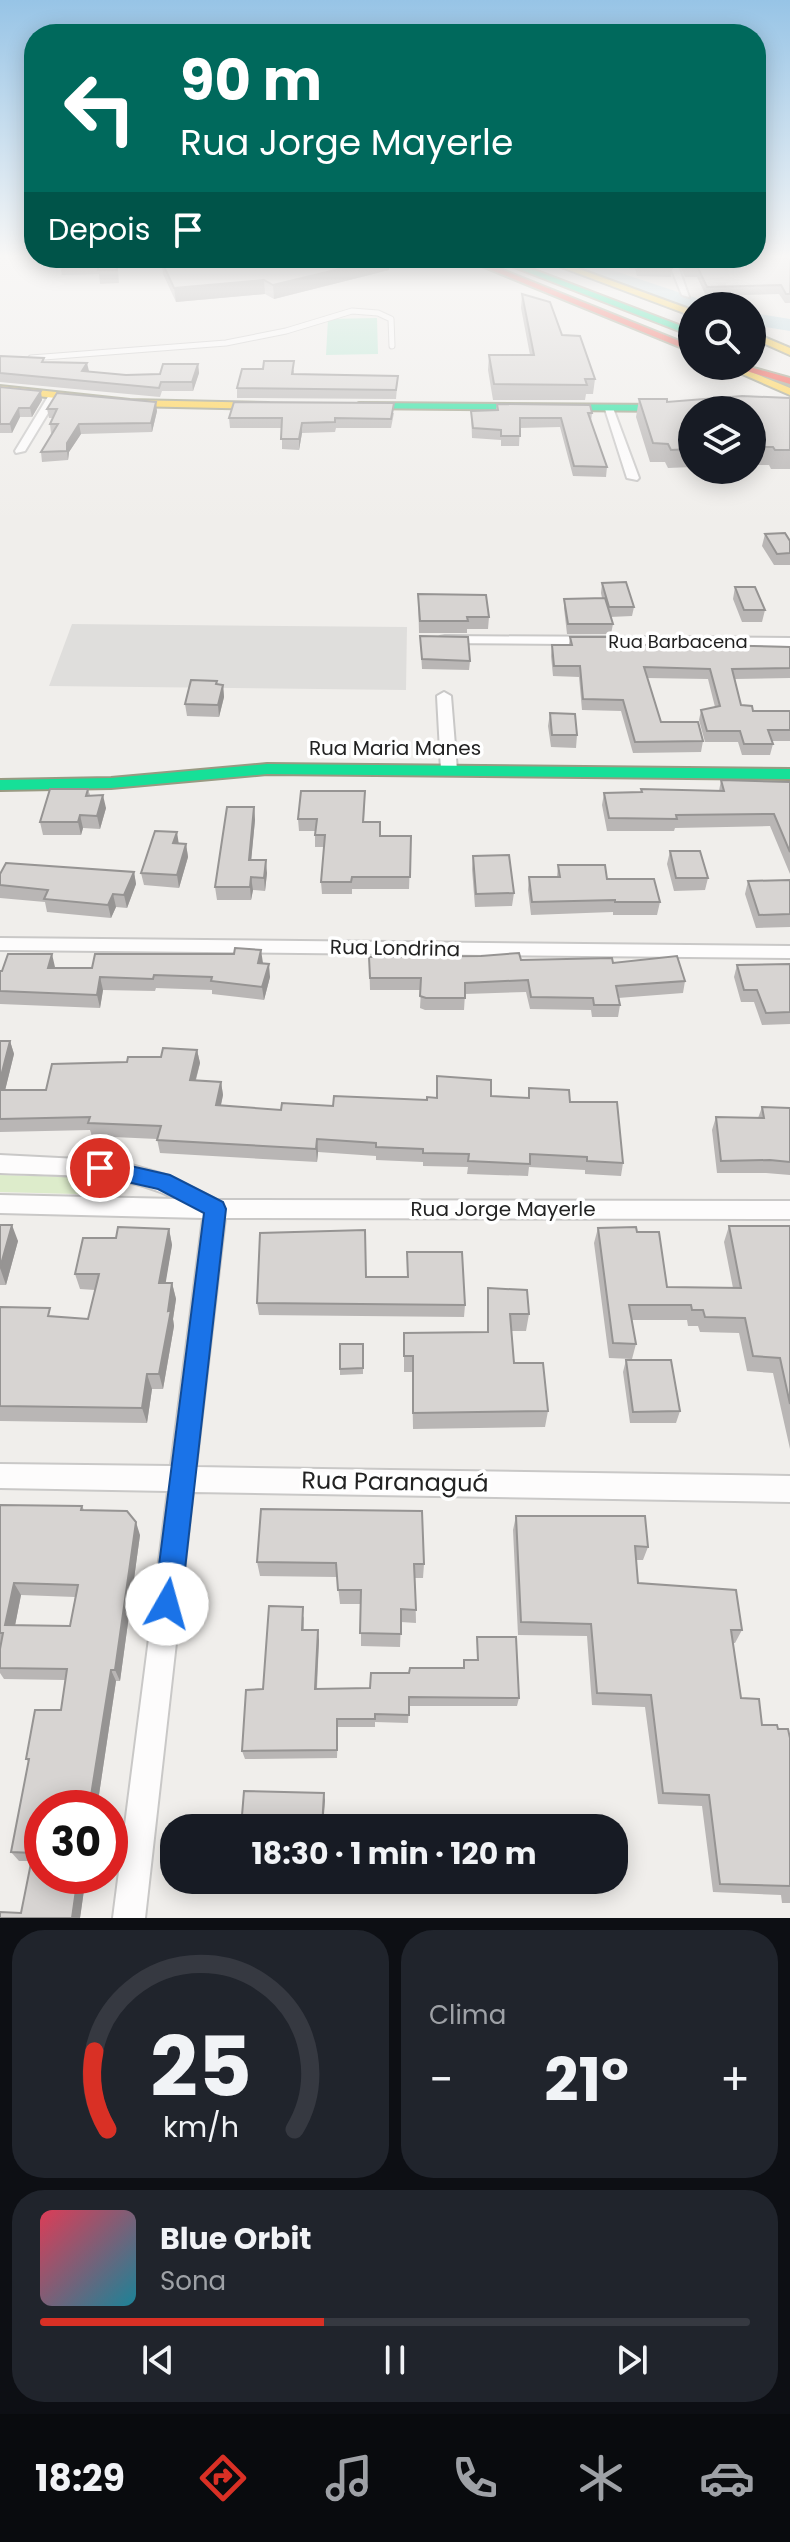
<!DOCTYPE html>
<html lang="pt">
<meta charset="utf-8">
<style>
:root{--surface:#171b24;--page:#20242c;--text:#f1f3f6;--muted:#9ea1a6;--line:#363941;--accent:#d93025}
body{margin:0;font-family:Poppins,sans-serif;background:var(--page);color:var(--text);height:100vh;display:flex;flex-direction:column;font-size:30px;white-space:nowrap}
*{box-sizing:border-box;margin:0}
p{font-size:26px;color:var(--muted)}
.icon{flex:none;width:44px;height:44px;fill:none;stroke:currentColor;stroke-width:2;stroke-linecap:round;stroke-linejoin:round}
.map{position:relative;height:1918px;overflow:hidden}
.sheet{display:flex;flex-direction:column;gap:12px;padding:12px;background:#0d0f14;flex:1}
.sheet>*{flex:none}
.guide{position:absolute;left:24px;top:24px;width:742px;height:244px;border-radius:32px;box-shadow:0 4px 20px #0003;background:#00695c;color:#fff;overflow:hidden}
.tools{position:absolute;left:678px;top:292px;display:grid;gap:16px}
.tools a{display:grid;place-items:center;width:88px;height:88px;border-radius:50%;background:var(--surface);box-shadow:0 4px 20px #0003;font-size:40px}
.speed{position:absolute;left:24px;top:1790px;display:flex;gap:16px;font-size:40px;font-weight:700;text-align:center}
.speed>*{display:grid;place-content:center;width:104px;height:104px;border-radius:50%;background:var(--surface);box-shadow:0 4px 20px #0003;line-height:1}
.speed .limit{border:12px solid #d22;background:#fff;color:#111}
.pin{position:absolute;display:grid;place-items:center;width:68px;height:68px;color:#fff;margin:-34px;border:4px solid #fff;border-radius:50%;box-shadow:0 2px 8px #0007}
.me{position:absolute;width:88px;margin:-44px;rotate:7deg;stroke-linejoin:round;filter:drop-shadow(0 0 6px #0008)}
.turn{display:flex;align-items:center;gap:28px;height:168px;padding:0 24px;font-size:36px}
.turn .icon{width:104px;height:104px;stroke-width:2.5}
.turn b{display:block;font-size:56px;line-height:68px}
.then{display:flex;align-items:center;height:76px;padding:0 24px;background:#0003;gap:16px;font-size:30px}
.big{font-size:60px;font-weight:700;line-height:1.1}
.sheet .card{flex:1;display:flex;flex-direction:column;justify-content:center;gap:12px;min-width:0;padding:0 28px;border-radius:32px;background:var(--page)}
.sheet .dial{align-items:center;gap:0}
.dial svg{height:208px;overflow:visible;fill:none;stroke:var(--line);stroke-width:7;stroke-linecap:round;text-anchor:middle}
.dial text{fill:var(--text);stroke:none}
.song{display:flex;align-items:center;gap:24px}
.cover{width:96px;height:96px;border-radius:12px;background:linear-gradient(135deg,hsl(350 70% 55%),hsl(190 70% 35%))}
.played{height:8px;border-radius:4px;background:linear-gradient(90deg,var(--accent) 40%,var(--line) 40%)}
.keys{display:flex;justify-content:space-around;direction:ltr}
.heat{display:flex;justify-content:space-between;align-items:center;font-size:44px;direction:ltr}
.sheet .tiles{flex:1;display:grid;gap:12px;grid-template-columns:1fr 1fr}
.card:last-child{grid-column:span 2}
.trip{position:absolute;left:160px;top:1814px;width:468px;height:80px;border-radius:32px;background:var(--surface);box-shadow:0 4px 20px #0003;font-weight:700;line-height:80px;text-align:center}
.menu{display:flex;height:128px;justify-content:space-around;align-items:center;background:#090b0e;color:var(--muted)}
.menu .icon{width:56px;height:56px}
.menu .current{color:var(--accent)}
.menu b{font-size:36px;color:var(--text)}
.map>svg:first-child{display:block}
</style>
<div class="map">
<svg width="790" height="1918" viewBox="0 0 790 1918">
<rect width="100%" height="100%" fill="#f0eeeb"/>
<!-- residential -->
<path fill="#dfdedc" d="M72,624L407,627L406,690L49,686Z"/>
<!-- grass -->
<path fill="#ddeccb" d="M0,1175L118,1178L124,1181L122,1192L115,1195L0,1192Z"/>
<!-- pitch -->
<path fill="#b7e6d2" d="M377,318L378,354L326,355L328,319Z"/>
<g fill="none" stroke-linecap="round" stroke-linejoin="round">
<!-- river -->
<path fill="#bfdbe3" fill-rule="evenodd" d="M547,258H576L708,302L711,306H692V310L550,262Z
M752,313L790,319V331L752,325Z"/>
<!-- lane casing -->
<g stroke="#c9c8c7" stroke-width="7">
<path id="lane" d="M31,358L226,343L286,331L352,311L378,313L391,319L392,346"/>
</g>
<!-- street casing -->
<g stroke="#c9c8c7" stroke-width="4">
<path id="street" d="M667,258H675L689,297L682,295Z
M54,392L59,395L25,451L16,453L15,451L49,395Z
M604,406L613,408L639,478L637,480L627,478Z
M445,636L790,638V646L440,643V637Z
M444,692L451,696L457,770L449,775L441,770L437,696Z
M0,938L790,946V958L0,950Z
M0,1155L118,1161L169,1176L217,1200L790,1201V1219L225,1218L196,1467L790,1476V1502L193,1492L145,1918H113L168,1491L0,1488V1464L171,1466L203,1218L0,1213V1195L176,1199C122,1171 59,1176 0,1173Z"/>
</g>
<!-- fast casing -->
<g stroke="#999a82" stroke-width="4">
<path id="fast" d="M491,258H503L692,330V336Z
M359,403L672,405L677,408L672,411L355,408L354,406Z
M267,764L790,769V779L267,774L111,788L0,790V780L111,778Z"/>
</g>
<!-- slow casing -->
<g stroke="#999a82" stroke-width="4">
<path id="slow" d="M537,258H549L692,310V316Z
M752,332L790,348V355L752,338Z
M724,366H737L790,388V395Z
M0,386L130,400L268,403L273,406L268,409L130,406L0,392Z"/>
</g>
<!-- jam casing -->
<g stroke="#999a82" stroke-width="4">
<path id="jam" d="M462,258H473L692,346V352Z
M730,366H746L790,378V384Z"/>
</g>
<!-- lane -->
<use href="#lane" stroke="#fdfcfc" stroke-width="5"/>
<!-- street -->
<use href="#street" fill="#fdfcfc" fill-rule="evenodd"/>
<!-- fast -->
<use href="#fast" fill="#16e098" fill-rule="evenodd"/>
<!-- slow -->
<use href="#slow" fill="#ffcf43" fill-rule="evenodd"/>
<!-- jam -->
<use href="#jam" fill="#f24e42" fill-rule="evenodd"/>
</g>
<!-- wall -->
<path fill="#b9b6b5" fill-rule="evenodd" d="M790,255V303H785L779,294L706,296L697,277H685L676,258H756Z
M117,258L119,283L100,284L99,274L62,275L59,262Z
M627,258H669L672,268L671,277L637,276L635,269H629Z
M161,260L389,270L274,299L265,294L176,302L163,274Z
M522,294L562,335L595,379L593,394H586L585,400H493L488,370L489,355H530L521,308Z
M0,356L44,362L89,372L126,375L160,374L198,364L199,373L193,391H162L160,397L0,382Z
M263,369L294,370V374L398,376L396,399L237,398V388Z
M0,387L42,400L32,417H20L12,433H0Z
M790,398V469H771L769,465H752V410H692V467L668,468L665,462H650L636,417L639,399L667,402Z
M497,404L592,413L591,422L607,467L606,477L573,476L560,427L520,428L519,446H501V440L472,438L471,411L496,410Z
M47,409L157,411L152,432L81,434L69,452L68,460L42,462L41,452L53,433H51L50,424L53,418H49Z
M394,413L391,428H336L335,432L302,433L299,450L282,449V428H230L229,418Z
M765,534L790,541V565H774L762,546Z
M602,583L634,607L632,616L610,617L613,624L611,634H567L564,608V599L602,598L601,593Z
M735,587L765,610L762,622H742L733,599Z
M418,594L489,617L488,629H467V633H419Z
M420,636L470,661L469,670L422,669Z
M570,637L619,646L790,647V678L735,679L741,705L753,711H790V741H772L773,744L770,755H742L738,742H705L699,720L701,710L715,707L708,679L647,678L661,722L703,741L701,752L633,753L621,711L582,710L579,677L553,676L551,656L552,645H569Z
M223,685L224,697L219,717L187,716L185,704Z
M550,713L577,735L576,748L551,747L548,726Z
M721,780L790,782V874L770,826L675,828L674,831H607L602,805L604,793L641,792V789L719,791Z
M88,789L90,795L106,808L100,829L83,828L81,835H43L40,822Z
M365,791L364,822L380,836H411L409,889H352V894H322L321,882L324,847H315V831H299L298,819Z
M254,807L255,820L251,860L267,873L265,891L253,890L251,900H217L215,887Z
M186,844L188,857L179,888L144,885L141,873Z
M670,851L708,878L705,890L674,891L667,864Z
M473,856L514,893L512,906L475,907L472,869Z
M558,865L607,879L660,902L657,915H613V912L531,915L528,890L529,877H557Z
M134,872L136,884L127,908L116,907L111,918L47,912L45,902L0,898V874Z
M790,880V927L756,928L745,894L748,881Z
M369,957L613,963L685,981L683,993L618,998L620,1005L618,1017H592L591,1010L530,1009L526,992L465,994L464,1010H425L420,1008L421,990H370Z
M263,963L270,977L264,1000L212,994V990L156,988L155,991L103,990L100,1008L0,1004V971L55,968Z
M790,964V1024L762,1025L754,1002H741L734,977L737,965Z
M0,1041H10L14,1054L5,1090H46L127,1062L161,1057L197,1050L200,1063L196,1080L221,1082L223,1095L221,1105L281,1110L427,1100L436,1098L437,1076L491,1096L528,1098L529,1088L570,1102L623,1163L621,1176L585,1174V1170L529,1167L528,1176L467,1174L468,1167L423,1166V1162L376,1160V1156L318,1152L317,1162L160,1153L157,1139L92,1136L90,1130L0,1132Z
M762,1107L790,1108V1175L766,1173H717L712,1130L716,1117L758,1118Z
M0,1225L18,1241L6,1285H0Z
M729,1226H790V1449L773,1373L747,1371L739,1333L700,1332L698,1326H688L687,1320H632L636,1344L632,1359L609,1358L594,1243L598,1228L637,1232L667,1287L733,1288L724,1242Z
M169,1229L172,1245L165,1283H172L176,1299L173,1319L174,1326L163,1389H152L147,1423L0,1421V1307L53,1317L88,1319L95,1290L80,1289L75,1274L116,1238Z
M366,1277H407L465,1305L464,1317L259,1315L257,1303Z
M488,1288L529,1314L526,1331H511L514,1363L548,1411L545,1427L413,1429L412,1372H404V1333L487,1332V1306Z
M340,1344H363V1374L340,1375Z
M626,1360L680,1411L676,1423H630L623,1372Z
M0,1505L82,1506L84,1510L140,1535L120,1681H116L97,1808H42V1876H86L80,1918L21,1913L32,1861H19L11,1852L29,1762L26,1759L61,1710L65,1680L4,1679L0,1673ZM21,1595L75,1597L70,1626L15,1625Z
M516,1516L648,1547L643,1560H636L638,1583L742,1630L735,1643H733L741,1698L762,1725L778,1729L790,1738V1903H782L781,1895L713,1892L702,1806L658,1804L645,1707L592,1705L587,1636L518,1635L513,1530Z
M257,1562L424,1564L423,1578H415L416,1623L401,1622L400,1647L361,1646V1604H340L337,1577L260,1576Z
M304,1616V1630L319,1640L317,1689L370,1688L409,1673L463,1668L464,1660H477V1637L519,1698L517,1706H409L408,1723L375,1722V1727H338L337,1758L245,1759L242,1751L263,1689Z"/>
<!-- shaded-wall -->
<path fill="#969493" d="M385,258H389V270L274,299L273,285Z
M264,280L265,294L176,302L174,288Z
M87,363L89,371H82Z
M198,364L199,373L193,391L192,382Z
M41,391L42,400L32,417L30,408Z
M156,402L157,411L152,432L151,423Z
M19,408L20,417L12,433L10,424Z
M302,423V433L299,450V439Z
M79,424L81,434L69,452L68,460L67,451V443Z
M223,685L224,697L219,717L218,705Z
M103,795L106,808L100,829L97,816Z
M254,807L255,820L250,873L249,860Z
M80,815L83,828L81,835L78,822Z
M177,832L179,845L173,843Z
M186,844L188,857L179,888L177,875Z
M266,860L267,873L265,891L264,878Z
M134,872L136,884L127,908L124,895Z
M251,877L253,890L251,900L250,887Z
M113,894L116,907L111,918L108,905Z
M261,950L263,963L259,976L258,963Z
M52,954L55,967L48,968Z
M269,964L270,977L264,1000L262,987Z
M100,977L103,990L100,1008L97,995Z
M10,1041L14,1054L2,1103L0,1098V1080Z
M197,1050L200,1063L192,1093L190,1080Z
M221,1082L223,1095L218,1118L216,1105Z
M317,1139L318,1152L317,1162L316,1149Z
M12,1225L18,1241L6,1285L0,1268Z
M169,1229L172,1245L163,1299L159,1283Z
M172,1283L176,1299L173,1319L174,1326L163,1389L159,1374Z
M147,1374L152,1389L147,1423L142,1408Z
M136,1522L140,1535L120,1681L115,1670Z
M14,1583L21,1595L13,1636L5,1625Z
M318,1630L319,1640L316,1697L315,1689Z
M111,1670L116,1681L97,1808H89Z
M324,1793L325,1800L323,1828H322Z
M78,1876H86L80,1918H72Z"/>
<!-- building -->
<path fill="#d7d4d2" stroke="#969493" stroke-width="2" fill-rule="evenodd" d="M756,255H790V294H786L781,285L707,287L698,268H686L681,258H756Z
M59,258H116L117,270H98V260L59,262Z
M188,258H385L273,285L264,280L174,288L161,260Z
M630,258H669L672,268H638L636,260H630Z
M522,294L550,302L562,335L580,336L595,379H585L587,385L494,384L489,355H534Z
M0,356L44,358L42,362L87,363L82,371L126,375L160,374L163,364H198L192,382H161L159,388L0,373Z
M264,361H294L292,374L398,376L396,390L237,388L242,369H263Z
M0,387L41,391L30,408H19L10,424H0Z
M57,393L156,402L151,423L79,424L67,443V451L41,452L58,424H50L57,409H47Z
M742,396L790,398V450H775L773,447H752V410H692V449L671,450L668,444L653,443L639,399H667V402Z
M234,402L394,403L391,419L335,418V422L302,423L299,439H281L282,418H229Z
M497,404L590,405L592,413H588L607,467L574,466L561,418H520V436H501V430L473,428L471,411L498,410Z
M785,533L790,541V553L777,554L765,534Z
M626,582L634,607H609L602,583Z
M735,587H755L765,610H744Z
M418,594L486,595L489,617H467L468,621H420Z
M605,598L613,624H568L564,599Z
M420,636L468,637L470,661L422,659Z
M570,637H616L619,646L668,644L790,647V668L732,669L741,705L752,706L753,711H790V730H768L773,744H744L740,731H707L701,710L720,706L710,669L644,667L661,722H698L703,741L635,742L623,700L583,699L580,666H554L552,645H572Z
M191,680L217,681L216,684L223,685L218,705L185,704Z
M550,713L575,714L577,735H552Z
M721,780L790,782V852L774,814L676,815L677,819L609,818L604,793L642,792L641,789L724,791Z
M50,789H88L86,796L103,795L97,816L80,815L78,822H40Z
M301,791H365L363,822H380V836H411L410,877H352L351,882H321L325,835H315L317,819H298Z
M227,807H254L249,860H266L264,878L251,877L250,887H215Z
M155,831L177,832L173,843L186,844L177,875L141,873Z
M670,851H700L708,878H676Z
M509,855L514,893L476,894L473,856Z
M6,863L134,872L124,895L113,894L108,905L44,899L48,890L0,885V874Z
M558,865H605L607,879H654L660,902H615V900L532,902L529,877H560Z
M790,880V914L759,915L748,881Z
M235,948L261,950L258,963L269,964L262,987L211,981L212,977L154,975L153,979L100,977L97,995L0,991V971H2L8,954H52L48,968H92L95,954H234Z
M519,953L521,960L612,958L613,963L677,956L685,981L616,986L620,1005H594L593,998L531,997L528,980L465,983V998H426L420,996L421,978H370L369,957L481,956Z
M790,964V1012L766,1013L757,990H744L737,965Z
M0,1041H10L0,1080Z
M163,1048L197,1050L190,1080L221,1082L216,1105L281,1110L282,1103L333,1106L334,1096L427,1100V1097L437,1098V1076L491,1080V1096L529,1098V1088L569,1090L570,1102H617L623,1163L587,1161V1157L530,1154V1164L468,1161L469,1154L423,1153V1149L376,1147V1143L317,1139L316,1149L157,1140L161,1126L88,1123L90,1117L0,1119V1090H46L52,1064L127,1062L128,1057H161Z
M762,1107L790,1108V1162L770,1160L721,1161L716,1117L764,1118Z
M0,1225H12L0,1268Z
M729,1226H790V1404L780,1358L753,1356L745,1318L705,1317L703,1310H692L691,1305H629L636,1344L613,1343L598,1228L636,1227L637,1232H659L667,1287L741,1288Z
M118,1227L169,1229L159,1283H172L168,1311L171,1310L159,1374H147L142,1408L0,1406V1307L50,1308L48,1316L88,1319L99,1274H75L83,1238H116Z
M365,1230L366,1277H408L407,1252H462L465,1305L257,1303L260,1233Z
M488,1288L527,1290L529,1314H510L514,1363H543L548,1411L413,1413V1356H404V1333L488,1332Z
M340,1344H363V1368L340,1369Z
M626,1360H671L680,1411L633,1412Z
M0,1505L82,1506L81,1510L127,1511L136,1522L115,1670H111L89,1808H42V1876H78L72,1918H0V1912L21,1913L33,1853L11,1852L29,1759H26L35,1710H61L67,1669L0,1668V1649L3,1633H0ZM14,1583L78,1585L70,1626L5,1625Z
M261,1509L422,1511L424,1564H414L416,1610L401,1609V1634L360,1633L361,1590H338L336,1563L257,1562Z
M516,1516H645L648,1547L635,1546L638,1583L736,1590L742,1630H731L741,1698L759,1699L762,1725H777L778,1729H788L790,1738V1886L720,1884L709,1795L663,1793L651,1695L597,1693L591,1624L521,1622Z
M269,1606L303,1607L302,1630H318L315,1689L370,1688L371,1673H409L410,1668H464V1660H478L477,1637H516L519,1698L409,1697V1715L375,1714V1719H337V1750L242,1751L246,1690L263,1689Z
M244,1791L324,1793L322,1828H241Z"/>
<!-- sky -->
<linearGradient id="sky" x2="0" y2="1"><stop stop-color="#97c4e6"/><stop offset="0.49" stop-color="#f8f7f6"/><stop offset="1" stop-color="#f8f7f6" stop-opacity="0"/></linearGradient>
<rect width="790" height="524" fill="url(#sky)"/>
<!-- route -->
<path fill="#1a73e8" stroke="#114b97" stroke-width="2" d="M100,1159L170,1175L223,1202L226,1209L181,1604L177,1614L167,1618L158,1614L154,1604L204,1213L158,1189L92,1174L89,1168L92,1162Z"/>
<g text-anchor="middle" stroke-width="7" stroke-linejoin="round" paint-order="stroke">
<!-- far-street labels -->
<g font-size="18" fill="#222" stroke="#fff">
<text x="678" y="648">Rua Barbacena</text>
</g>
<!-- street labels -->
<g font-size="20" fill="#222" stroke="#fff">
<text x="395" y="755">Rua Maria Manes</text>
<text transform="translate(395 948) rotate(1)" y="7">Rua Londrina</text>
<text x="503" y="1216">Rua Jorge Mayerle</text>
</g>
<!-- near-street labels -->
<g font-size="24" fill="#222" stroke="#fff">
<text transform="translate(395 1482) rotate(1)" y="8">Rua Paranaguá</text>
</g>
</g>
</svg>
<div class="tools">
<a><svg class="icon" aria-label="search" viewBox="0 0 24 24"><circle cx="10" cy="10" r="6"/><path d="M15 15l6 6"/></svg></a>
<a><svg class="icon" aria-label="layers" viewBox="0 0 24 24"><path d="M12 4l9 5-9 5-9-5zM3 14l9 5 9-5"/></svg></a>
</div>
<div class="speed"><div class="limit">30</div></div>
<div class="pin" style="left:100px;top:1168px;background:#d93025"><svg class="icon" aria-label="arrive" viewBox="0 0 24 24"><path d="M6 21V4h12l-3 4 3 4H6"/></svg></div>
<svg class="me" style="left:167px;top:1604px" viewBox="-20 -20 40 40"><circle r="19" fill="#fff"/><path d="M0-13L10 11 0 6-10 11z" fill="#1a73e8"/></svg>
<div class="trip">18:30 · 1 min · 120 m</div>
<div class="guide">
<div class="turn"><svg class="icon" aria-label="left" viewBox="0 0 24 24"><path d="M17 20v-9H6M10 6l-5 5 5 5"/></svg><div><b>90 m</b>Rua Jorge Mayerle</div></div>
<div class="then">Depois<svg class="icon" aria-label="arrive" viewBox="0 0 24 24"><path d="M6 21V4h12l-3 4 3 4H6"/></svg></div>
</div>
</div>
<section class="sheet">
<div class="tiles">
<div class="card dial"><svg viewBox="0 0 100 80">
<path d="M14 69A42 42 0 1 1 86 69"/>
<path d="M14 69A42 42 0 0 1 9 39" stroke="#d93025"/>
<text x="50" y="56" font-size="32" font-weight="700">25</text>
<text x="50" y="72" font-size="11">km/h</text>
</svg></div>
<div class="card"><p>Clima</p>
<div class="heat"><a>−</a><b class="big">21°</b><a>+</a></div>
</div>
<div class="card">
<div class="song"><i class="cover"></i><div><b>Blue Orbit</b><p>Sona</p></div></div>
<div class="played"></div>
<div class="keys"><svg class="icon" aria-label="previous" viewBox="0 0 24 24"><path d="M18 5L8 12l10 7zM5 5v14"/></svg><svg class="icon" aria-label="pause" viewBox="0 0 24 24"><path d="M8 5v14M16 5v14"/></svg><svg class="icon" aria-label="next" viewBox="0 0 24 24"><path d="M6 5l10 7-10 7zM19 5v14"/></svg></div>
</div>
</div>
</section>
<nav class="menu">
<b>18:29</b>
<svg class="icon current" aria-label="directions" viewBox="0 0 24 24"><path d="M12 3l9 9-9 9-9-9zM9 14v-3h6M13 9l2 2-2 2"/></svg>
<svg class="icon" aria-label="music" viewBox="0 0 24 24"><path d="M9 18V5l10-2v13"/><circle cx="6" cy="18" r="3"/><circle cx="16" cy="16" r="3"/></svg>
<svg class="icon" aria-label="phone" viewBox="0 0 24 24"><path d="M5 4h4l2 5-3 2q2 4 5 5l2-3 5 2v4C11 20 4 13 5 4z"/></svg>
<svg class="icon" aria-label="climate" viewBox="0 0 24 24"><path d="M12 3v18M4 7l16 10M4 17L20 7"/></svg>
<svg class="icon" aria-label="car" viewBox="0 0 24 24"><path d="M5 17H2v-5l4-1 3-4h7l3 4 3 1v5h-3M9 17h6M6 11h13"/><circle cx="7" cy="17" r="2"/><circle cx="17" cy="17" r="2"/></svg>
</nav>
